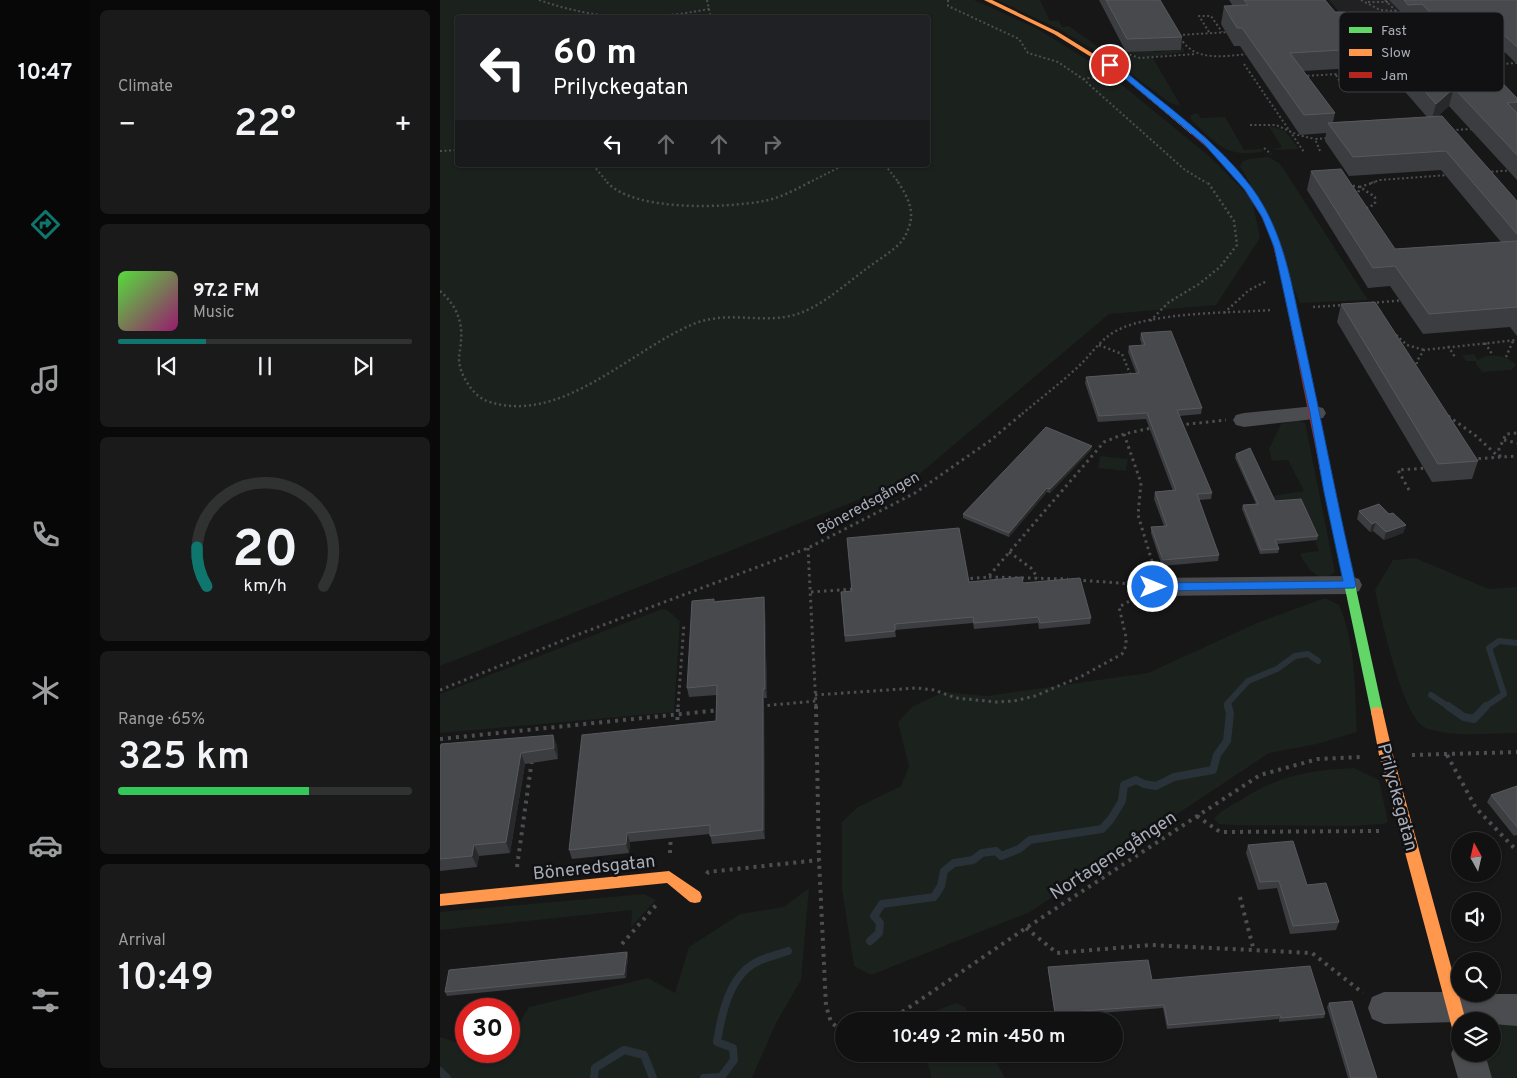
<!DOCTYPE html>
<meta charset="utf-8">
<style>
:root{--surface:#111;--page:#1a1a1a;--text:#f1f3f6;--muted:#9c9d9f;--line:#303131;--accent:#0f766e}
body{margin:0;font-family:Overpass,sans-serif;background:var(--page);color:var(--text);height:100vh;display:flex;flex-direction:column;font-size:19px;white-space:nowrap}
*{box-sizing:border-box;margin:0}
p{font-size:16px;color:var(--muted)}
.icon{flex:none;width:28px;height:28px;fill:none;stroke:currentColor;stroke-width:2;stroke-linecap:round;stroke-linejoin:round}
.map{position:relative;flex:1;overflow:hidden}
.sheet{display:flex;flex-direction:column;gap:10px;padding:10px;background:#090909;width:350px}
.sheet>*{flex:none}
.top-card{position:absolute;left:15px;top:15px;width:475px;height:152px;border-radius:5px;box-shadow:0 1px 4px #0004,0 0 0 1px var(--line);background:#202124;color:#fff;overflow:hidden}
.needle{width:32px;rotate:352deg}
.fabs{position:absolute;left:1011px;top:832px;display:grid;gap:10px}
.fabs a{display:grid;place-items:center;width:50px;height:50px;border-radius:50%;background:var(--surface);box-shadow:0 1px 4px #0004,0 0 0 1px var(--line);font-size:25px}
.speed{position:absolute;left:15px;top:998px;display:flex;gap:10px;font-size:25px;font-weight:700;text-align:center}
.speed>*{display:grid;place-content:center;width:65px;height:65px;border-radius:50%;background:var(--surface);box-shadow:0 1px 4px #0004,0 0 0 1px var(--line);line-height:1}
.speed .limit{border:8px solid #d22;background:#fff;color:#111}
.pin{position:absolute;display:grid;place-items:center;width:42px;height:42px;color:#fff;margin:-21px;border:2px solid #fff;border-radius:50%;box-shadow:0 1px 5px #0007}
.me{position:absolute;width:55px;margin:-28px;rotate:90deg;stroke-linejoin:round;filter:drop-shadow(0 0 4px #0008)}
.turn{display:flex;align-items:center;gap:18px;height:105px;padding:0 15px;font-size:22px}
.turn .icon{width:65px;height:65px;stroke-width:2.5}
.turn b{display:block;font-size:35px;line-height:42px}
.lanes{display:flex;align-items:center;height:48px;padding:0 15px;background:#0003;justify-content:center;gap:25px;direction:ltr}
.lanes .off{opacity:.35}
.big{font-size:38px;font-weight:600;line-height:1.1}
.sheet .widget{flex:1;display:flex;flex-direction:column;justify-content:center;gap:8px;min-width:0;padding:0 18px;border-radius:8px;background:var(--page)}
.sheet .dial{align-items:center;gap:0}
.dial svg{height:130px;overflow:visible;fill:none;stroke:var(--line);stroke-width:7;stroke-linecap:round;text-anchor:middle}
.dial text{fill:var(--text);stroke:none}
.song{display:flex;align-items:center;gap:15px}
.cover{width:60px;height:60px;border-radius:8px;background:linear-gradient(135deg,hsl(110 70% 55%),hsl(320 70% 35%))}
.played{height:5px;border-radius:2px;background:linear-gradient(90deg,var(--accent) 30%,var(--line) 30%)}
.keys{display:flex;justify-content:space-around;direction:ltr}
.heat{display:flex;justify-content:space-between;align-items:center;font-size:28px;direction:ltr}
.charge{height:8px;border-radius:4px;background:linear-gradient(90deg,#34c759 65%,var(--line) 0)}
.trip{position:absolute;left:395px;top:1012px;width:288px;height:50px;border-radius:25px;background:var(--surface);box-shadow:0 1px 4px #0004,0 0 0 1px var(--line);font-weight:600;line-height:50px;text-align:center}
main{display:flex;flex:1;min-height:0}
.tab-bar{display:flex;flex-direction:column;width:90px;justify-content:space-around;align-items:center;background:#070707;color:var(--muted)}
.tab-bar .icon{width:35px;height:35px}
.tab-bar .current{color:var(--accent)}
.tab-bar b{font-size:22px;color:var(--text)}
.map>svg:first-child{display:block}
</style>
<main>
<nav class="tab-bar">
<b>10:47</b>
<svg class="icon current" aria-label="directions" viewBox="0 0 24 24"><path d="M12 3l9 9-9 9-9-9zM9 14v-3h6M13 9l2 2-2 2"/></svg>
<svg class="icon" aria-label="music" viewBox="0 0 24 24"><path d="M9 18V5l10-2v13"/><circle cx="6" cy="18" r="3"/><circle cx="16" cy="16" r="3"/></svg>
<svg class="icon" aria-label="phone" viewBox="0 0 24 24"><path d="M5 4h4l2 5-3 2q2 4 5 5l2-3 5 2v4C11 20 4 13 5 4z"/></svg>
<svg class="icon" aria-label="climate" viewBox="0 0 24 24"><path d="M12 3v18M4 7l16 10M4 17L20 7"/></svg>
<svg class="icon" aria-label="car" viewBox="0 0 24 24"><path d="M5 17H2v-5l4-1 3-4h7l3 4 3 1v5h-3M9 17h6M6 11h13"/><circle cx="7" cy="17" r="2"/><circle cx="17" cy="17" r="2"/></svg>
<svg class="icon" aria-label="filters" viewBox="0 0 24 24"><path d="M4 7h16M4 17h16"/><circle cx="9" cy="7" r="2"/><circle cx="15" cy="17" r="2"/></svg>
</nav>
<section class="sheet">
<div class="widget"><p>Climate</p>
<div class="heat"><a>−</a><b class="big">22°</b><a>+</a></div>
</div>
<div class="widget">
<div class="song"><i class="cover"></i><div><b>97.2 FM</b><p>Music</p></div></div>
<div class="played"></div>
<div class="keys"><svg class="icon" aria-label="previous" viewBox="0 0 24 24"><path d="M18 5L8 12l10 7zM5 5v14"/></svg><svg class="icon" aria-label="pause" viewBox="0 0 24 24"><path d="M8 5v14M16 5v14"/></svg><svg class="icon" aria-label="next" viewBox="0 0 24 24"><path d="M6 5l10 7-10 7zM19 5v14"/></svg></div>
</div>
<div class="widget dial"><svg viewBox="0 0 100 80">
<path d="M14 69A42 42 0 1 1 86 69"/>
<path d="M14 69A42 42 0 0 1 8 45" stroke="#0f766e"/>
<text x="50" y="56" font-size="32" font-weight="700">20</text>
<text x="50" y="72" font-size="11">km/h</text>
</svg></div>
<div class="widget"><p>Range · 65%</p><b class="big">325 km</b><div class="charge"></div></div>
<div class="widget"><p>Arrival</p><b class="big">10:49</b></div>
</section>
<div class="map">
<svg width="1077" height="1078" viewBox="0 0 1077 1078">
<rect width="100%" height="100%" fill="#171717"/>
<!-- built -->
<path fill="#212124" d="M889,0H978L1014,37L924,24L901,14Z"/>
<!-- green -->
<path fill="#1b211c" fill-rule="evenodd" d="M0,0H534L596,28L664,70L770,157L812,199L820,238L776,305L669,314L476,477L0,666ZM18,18H488V165H18Z
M557,0H600L610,21H619L622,27L629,26L668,54L713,58L741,106L730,103L682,67L619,29Z
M684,0L714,52L742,50L740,47L744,48V52L704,58L684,52L696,51Z
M757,113L761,118L785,117L804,150L820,149L825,151C786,159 777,144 751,120V115Z
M828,125L845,131L859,149L831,150L842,147Z
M828,157L839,163L845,171L928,300L860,303L807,178L800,167L802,162L808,159Z
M1034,354L1038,360C1048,352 1068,355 1076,365L1071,370L1042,372L1036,364V361H1026L1022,355Z
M856,420L865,423L895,572C879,585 868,569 861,556V553L879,551L875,541L878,540L861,502L834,504L831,496L864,491L848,460L832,461L829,449L841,424Z
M660,456L688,459L686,471L658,468Z
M975,558L1049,589L1077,587V733C1047,733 1014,738 986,728C962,718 941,616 935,590L953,560Z
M885,598L899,605C916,643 915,691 917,732L877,744L829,753L590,912L431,975L414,966L402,889V822L418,807L461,786L469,766L458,722L473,706L504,692L547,696L708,673L817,623Z
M222,609L227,610L240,621L234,712L0,733V694Z
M914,768L939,780L948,822L944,824L910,826L794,825L779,824L774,819C780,811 790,806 799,801C837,776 869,770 914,768Z
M369,888L361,980L336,1023L312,1078H0V1037L26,1045V1051H49L60,1054L62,1051H69V1040L89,1007L208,978L235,993L249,947L300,914L344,907Z
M204,894L216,900L191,927L192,910L0,930V912Z
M516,1003L525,1007L533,1021H480L490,1013Z
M1077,1024V1078H1050L1042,1054H1052L1053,1025Z
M483,1054H552L565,1078H491L490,1070Z"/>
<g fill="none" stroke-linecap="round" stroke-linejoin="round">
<!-- stream-far1 -->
<path stroke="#2a3239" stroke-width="6" d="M991,695L1009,707
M788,707L787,704L808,681L837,669L855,656L868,654L878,661
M1045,707L1064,694L1049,648L1059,641L1077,643"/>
<!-- stream -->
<path stroke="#2a3239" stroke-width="8" d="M1008,706L1024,717L1034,719L1046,706
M430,941L439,933L440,923L434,916L442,904L494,897L501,886L504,871L514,863L533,860L542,853L556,851L561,856L579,849L590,840L662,829L671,819L682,801L684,785L696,780L704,784L716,786L734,777L773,770L777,755L787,741L790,713L788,706
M0,1071L7,1078
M154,1078L155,1068L184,1050L204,1055L213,1078
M264,1078L281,1077L294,1060L293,1048L277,1042C281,1016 289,977 315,963C325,957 337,955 348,951"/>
<!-- path-far3 -->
<path stroke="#4d4e52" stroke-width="2" stroke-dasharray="2 2.5" stroke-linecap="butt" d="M99,0C160,21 206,21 269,9
M267,0L271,18
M508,0V6L579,39L588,53L618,62L643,79L745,170L767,183
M921,0L940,10L956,11L965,20L984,18
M945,0L955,10
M928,2H948
M911,22L981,35
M769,32L759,16H771L782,32
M790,32L739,35C752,63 783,56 809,54
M1019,41L1029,46L1040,60
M1029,46L1061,45
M681,52L700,58L756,54
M804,64L864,152
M1044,65L1077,63
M896,75L899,80L914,84V88L908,90
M863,76L952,71
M643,79L657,77
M913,82H919L914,74
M810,125H836L858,135L875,139
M1012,130L1033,129
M824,148L831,154
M0,151L18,150
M880,151L875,139L889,138
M153,165L168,183
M445,165L459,183
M1047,172L1077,170
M368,183L404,165
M931,183L940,180L1008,175"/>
<!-- path-far2 -->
<path stroke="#4d4e52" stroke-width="2.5" stroke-dasharray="2 3" stroke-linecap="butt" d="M167,182C193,212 286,208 324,201C340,198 355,190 370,182
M908,185L920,187L935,197V204L925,209
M917,197L920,187L935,182
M0,291C15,304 23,320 21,341C21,347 19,353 19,359C19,374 33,396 47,401C121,427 192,348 256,323C289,311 318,323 350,316C378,310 403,286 426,269C438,260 452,252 462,241C465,237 467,232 469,227C475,210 467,196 458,182
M932,303L964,300
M873,307L904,305
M784,313L809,290L827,281
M710,321L729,302L759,284L780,267L797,245L794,221L769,184L765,182
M956,335L967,345L984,350
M1045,343L1052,354
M659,345L682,354L691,376
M1008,346L1015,357
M1066,357L1073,341
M976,369L977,361L984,350L1077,340
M582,414C601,398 622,382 640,365C652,353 661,339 676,331C710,312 791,313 831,310"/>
<!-- path-far1 -->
<path stroke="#4d4e52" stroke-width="3" stroke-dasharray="2.5 4" stroke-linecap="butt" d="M1008,416L1036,436L1060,458
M740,425L786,420
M684,434L701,483L698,515L714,568
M1064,440L1077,443
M1060,457L1059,449L1066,434L1077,433
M1032,459L1077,456
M969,490L958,470L987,468
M368,548L376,707
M569,552L591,568L598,578
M549,577L628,579
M524,579L548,577L664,442L684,434L711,428
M637,580L693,584
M371,592L414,589
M0,690L134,636L368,548L475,493L551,440L583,413
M375,695L476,688L494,690L516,698L556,702L574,701L595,696L642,676L682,654L686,646V637L679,607L695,598
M321,706L376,701
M238,707L244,624"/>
<!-- path -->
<path stroke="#4d4e52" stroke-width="4" stroke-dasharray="3 5" stroke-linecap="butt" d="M376,706L379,860L386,1006L391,1022L404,1033
M237,728L238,706
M0,739L280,710
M972,755L1077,752
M1007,755L1036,808L1077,851
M757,816L780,832L940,831
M230,853L231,834
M77,867L92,759
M267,874L268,872L379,860
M800,897L814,951
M586,928L617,953L711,945L872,953L923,993
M182,944L217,904
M449,1021L586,928L820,775L878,759L922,757"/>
<!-- street -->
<path fill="#4b4c50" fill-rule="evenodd" d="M875,406L883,408L886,413L883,418L804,427L796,425L793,420L796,415L804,413Z
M910,576L919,579L922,585L919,591L910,594L713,596L704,593L701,587L704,581L713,578Z
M944,992H1020V994H1077V1026L1052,1024V1021L944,1024L932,1019L928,1008L932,997Z
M1020,1041V1054H1045L1052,1078H1018L1011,1054L1016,1042Z"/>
<!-- fast -->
<path fill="#63d668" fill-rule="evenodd" d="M884,462L889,465L943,712L942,716L937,717L932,716L931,712L879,465Z"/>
<!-- slow -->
<path fill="#ff974d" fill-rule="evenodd" d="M544,0H552L618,32L686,74L758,132L751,134L682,76L614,34Z
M937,707L942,708L943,712L953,755L1026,1021H1020V1036L1014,1033L1012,1028L939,755L931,712L932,708Z
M229,871L260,892L262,897L260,902L255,903L250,902L227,883L0,906V894Z"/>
<!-- jam -->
<path fill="#b3261e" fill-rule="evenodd" d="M751,130C760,130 767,139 773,145C807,176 834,216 846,261L889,465L888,467H880L879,465L840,273L831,238L821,216L800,183L772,152L751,134Z"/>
</g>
<!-- wall -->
<path fill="#3c3d40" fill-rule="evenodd" d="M659,0H720L742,37L741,50L686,52Z
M789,0H885L895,12L935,47L937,37L995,33L979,17H966L949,0H1077V64L1050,38L1021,40L1077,98V180L1009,106L998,116L1077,201V336L1070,327L983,334L950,286L928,288L867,190L871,171L955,249L1061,242L1001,170L909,176L885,141L886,133L860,135L800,46H794L781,24L784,6H793ZM934,56L987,117L893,122L895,113L863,71L932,67Z
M901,304L1038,461L1032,479L992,482L897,322Z
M701,333L762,408L761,414L739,416L772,493L771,499L759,500L779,555L778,561L722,566L711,533V527L724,526L714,499L715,492L733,491L706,419L658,422L645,383L646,377L696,373L688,352L689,346L702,345L700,339Z
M652,446L651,450L610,493L607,492L569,537L523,518V514Z
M796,454L835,501L878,536L877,540L837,544L839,549L838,553L820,554L802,509L803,505L816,504L795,458Z
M919,511L949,514L966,525L963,533L944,540L933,531L930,532L917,519Z
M529,582L583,583L651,618L650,624L599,629L598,623L534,629L533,623L455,630L456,637L405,642L401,592Z
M324,597L325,606L327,698H324L325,839L272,844L270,834L190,842L189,853L132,859L129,850L276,721L277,695L249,697L247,688L275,601Z
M113,735L117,746L118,759L85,764L70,853L39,856L37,867L0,871V750Z
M1077,786V835L1074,836L1047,802L1051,795Z
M808,845L867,885L899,922L896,930L850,934L837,888L818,890L806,853Z
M187,952L188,956L186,978L7,996L5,992Z
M608,967L712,980L885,1014L884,1018L839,1022V1019L727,1029L723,1008L622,1016V1021H604V1016L615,1015L608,971Z
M889,1003L937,1078H908L887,1007Z"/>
<!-- shaded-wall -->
<path fill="#28292a" d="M1014,88L1009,106L991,122L996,104Z
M652,446L651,450L610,493V489Z
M607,488V492L569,537V533Z
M936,522L933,531L930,532L932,524Z
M966,525L963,533L944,540L946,532Z
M324,597L325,606L327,698L325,689Z
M323,689L324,698L325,839L323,830Z
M113,735L117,746L118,759L114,748Z
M81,753L85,764L70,853L66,842Z
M187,833L190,842L189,853L186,844Z
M34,845L39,856L37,867L32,856Z
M187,952L188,956L186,978L184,974Z"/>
<!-- building -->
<path fill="#48494d" stroke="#57595e" d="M666,0H720L742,37L687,39Z
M804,0H885L895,12H905L936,48L850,53L895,113L864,115L802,28H797L784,6L808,5Z
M964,0H1077V47L1053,25L1006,28L982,4L968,5Z
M1013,32L1077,98V102L1067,103L1077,113V155L1014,88L996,104L937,37Z
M1002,116L1077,201V234L1006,151L913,157L888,123Z
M901,169L955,249L1077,241V307L989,314L955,266L933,268L871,171Z
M935,302L1038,461L998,464L901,304Z
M731,331L762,408L737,410L772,493L757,494L779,555L723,560L711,527L727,526L715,492L736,490L707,413L659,416L646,377L699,373L689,346L705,345L701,333Z
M606,427L652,446L610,489L607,488L569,533L523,514Z
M810,448L835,501L861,499L878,536L835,540L839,549L821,550L803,505L818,504L796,454Z
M939,504L949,514L953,513L966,525L946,532L936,522L932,524L919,511Z
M519,528L529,582L582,577L583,583L640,578L651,618L600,623L598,617L534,623L533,617L455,624V631L405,636L401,592L412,591L407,538Z
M324,597L325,689H323V830L270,836V825L187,833L186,844L129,850L142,735L276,721L277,685L247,688L252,601L274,599V602Z
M113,735L114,748L81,753L66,842L34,845L32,856L0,859V750L1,744Z
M1077,786V827L1051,795Z
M853,841L867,885L886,883L899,922L853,926L839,881L820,882L808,845Z
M187,952L184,974L5,992L9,970Z
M708,960L712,980L870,966L885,1014L841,1018L840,1015L728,1025L724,1005L615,1013L608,967Z
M912,1001L937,1078H911L889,1003Z
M621,1014L622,1021H604V1016Z"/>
<!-- route -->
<path fill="#1a73e8" stroke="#114b97" d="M667,64H672L687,73C730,109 778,142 812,188C845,233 852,288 864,341C882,422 897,503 916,585L914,588L713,591L707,587L713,583L903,581L884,492L870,413L834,247L822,217L805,190L764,144L682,76L667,67Z"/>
<g text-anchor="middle" stroke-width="5" stroke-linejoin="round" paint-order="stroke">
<!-- street labels -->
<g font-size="15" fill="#a8adb8" stroke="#111113">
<text transform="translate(428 503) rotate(-29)" y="5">Böneredsgången</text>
</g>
<!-- near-street labels -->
<g font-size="18" fill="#a8adb8" stroke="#111113">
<text transform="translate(958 797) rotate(75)" y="6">Prilyckegatan</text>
<text transform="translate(673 855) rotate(-33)" y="6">Nortagenegången</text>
<text transform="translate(154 867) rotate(-6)" y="6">Böneredsgatan</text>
</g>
</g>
<!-- legend -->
<rect x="899" y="12" width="165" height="80" rx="8" fill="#111113" stroke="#3e4045" stroke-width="1"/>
<rect x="909" y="27" width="23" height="6" fill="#63d668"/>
<rect x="909" y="49" width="23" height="7" fill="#ff974d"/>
<rect x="909" y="72" width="23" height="6" fill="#b3261e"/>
<g font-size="14" fill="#a8adb8">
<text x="941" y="35">Fast</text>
<text x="941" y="57">Slow</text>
<text x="941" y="80">Jam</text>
</g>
</svg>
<div class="fabs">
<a><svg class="needle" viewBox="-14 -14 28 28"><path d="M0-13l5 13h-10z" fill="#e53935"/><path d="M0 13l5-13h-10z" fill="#9c9d9f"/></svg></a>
<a><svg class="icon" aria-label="sound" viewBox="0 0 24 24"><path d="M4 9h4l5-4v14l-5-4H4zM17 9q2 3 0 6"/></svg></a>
<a><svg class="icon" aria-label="search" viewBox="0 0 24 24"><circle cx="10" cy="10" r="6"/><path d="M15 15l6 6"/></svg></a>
<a><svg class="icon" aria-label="layers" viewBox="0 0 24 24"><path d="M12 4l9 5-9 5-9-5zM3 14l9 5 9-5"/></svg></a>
</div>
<div class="speed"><div class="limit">30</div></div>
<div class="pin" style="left:670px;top:65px;background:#d93025"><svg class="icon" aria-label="arrive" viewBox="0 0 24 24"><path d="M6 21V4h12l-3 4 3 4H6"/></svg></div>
<svg class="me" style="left:713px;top:587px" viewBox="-20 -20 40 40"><circle r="17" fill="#1a73e8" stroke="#fff" stroke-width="3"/><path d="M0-11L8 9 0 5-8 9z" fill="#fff"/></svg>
<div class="trip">10:49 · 2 min · 450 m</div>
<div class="top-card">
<div class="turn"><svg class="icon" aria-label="left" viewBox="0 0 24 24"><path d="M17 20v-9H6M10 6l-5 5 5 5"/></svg><div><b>60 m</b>Prilyckegatan</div></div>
<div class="lanes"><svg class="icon" aria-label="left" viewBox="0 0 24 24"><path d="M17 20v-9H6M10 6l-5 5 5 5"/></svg><svg class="icon off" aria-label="ahead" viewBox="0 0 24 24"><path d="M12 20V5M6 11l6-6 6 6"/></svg><svg class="icon off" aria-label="ahead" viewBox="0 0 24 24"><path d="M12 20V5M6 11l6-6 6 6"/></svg><svg class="icon off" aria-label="right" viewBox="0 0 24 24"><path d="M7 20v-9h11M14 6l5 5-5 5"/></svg></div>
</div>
</div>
</main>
